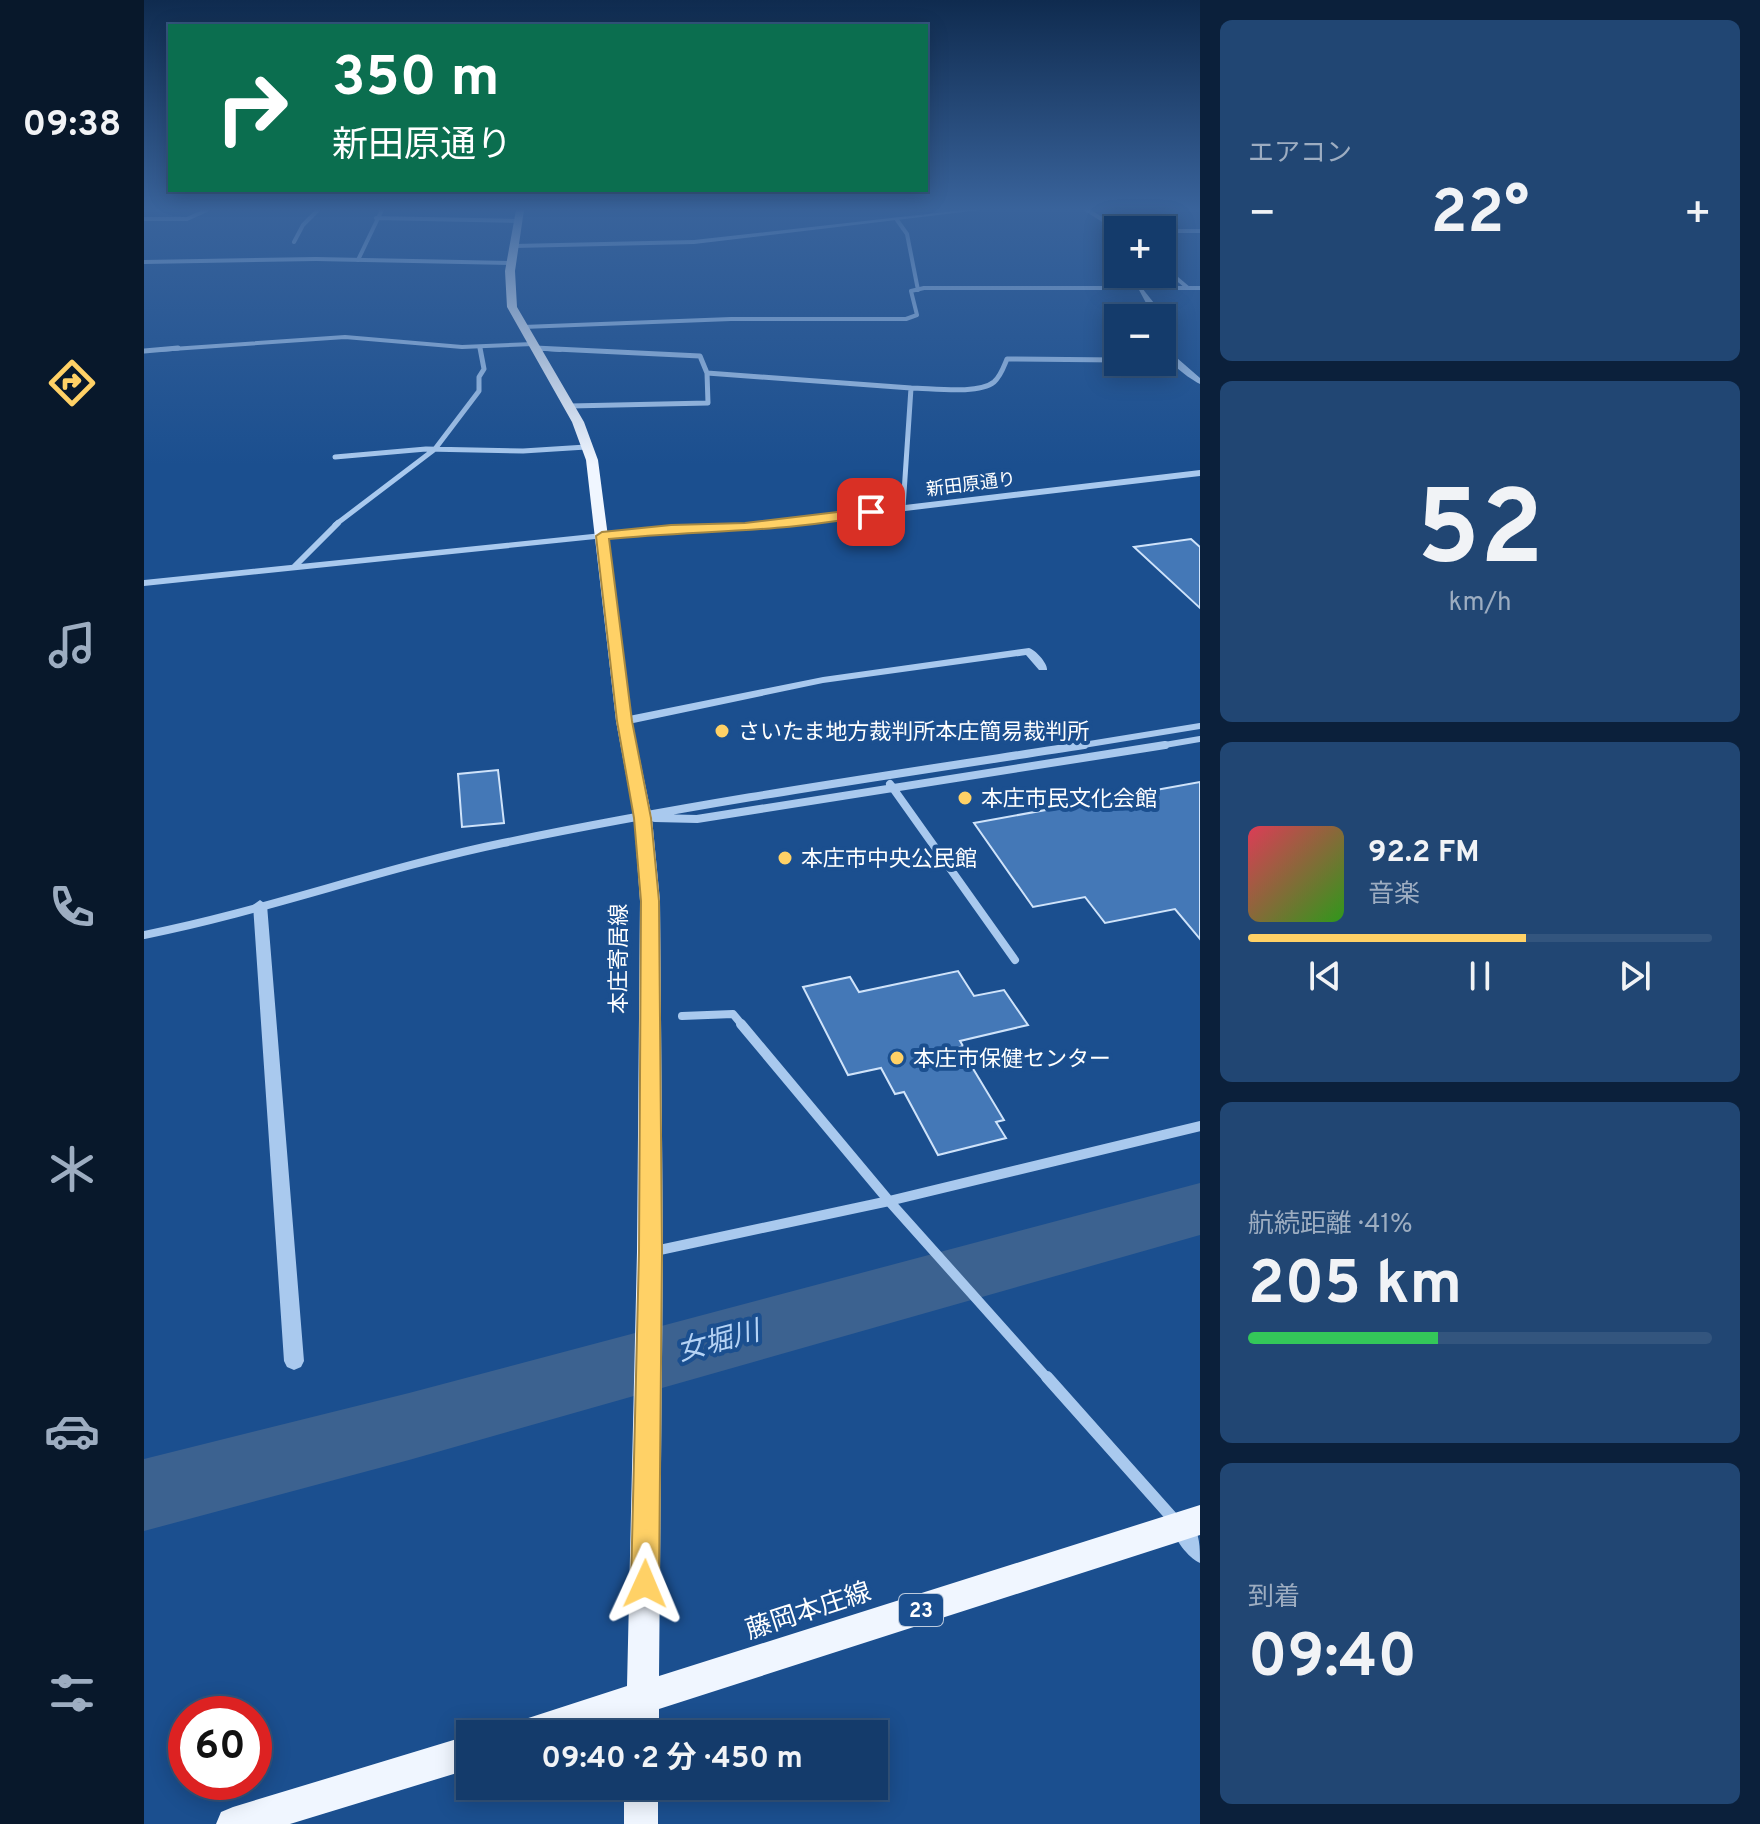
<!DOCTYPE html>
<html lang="ja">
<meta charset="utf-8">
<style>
:root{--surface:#143b6b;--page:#214673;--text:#f1f3f6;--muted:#9dadc1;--line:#33557e;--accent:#ffd166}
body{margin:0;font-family:Overpass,"Noto Sans JP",sans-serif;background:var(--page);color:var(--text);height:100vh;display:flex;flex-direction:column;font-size:30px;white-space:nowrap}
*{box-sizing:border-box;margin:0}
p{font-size:26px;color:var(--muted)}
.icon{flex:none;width:44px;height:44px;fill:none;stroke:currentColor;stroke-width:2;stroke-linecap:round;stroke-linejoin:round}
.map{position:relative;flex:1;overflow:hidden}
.sheet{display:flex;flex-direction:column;gap:20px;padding:20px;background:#0b203b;width:560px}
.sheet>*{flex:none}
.guide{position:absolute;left:24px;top:24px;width:760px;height:168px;border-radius:0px;box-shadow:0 4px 20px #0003,0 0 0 2px var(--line);background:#0b6e4f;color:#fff;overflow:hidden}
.fabs{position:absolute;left:960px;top:216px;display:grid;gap:16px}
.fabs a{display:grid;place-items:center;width:72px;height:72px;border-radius:0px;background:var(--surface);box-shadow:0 4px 20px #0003,0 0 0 2px var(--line);font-size:40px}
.speed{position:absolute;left:24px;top:1696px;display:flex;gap:16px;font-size:40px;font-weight:700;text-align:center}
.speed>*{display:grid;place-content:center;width:104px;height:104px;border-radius:50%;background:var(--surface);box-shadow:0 4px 20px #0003,0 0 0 2px var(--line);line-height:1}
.speed .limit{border:12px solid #d22;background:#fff;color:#111}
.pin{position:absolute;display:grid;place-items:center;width:68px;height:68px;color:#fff;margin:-34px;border-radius:16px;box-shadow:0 4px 12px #0006}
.me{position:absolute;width:88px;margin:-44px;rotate:1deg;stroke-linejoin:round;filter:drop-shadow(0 0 6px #0008)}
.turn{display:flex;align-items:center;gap:28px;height:168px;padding:0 32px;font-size:36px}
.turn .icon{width:104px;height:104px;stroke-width:2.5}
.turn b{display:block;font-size:56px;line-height:68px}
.big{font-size:60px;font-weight:700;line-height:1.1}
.sheet .card{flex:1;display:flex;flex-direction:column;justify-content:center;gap:12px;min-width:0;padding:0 28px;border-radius:12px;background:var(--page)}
.sheet .dial{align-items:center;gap:0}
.dial b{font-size:104px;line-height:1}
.song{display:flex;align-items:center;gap:24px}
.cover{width:96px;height:96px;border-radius:12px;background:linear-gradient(135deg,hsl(350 70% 55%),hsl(110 70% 35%))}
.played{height:8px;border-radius:4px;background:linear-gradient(90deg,var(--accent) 60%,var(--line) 60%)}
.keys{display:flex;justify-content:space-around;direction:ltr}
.heat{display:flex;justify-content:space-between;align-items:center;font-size:44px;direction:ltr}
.charge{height:12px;border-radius:6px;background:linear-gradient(90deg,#34c759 41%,var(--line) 0)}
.trip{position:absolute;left:312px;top:1720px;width:432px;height:80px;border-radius:0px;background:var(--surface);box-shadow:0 4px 20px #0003,0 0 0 2px var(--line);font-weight:700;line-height:80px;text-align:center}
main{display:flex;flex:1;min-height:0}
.tab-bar{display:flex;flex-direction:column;width:144px;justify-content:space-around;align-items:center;background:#08182b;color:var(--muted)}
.tab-bar .icon{width:56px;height:56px}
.tab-bar .selected{color:var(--accent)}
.tab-bar b{font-size:36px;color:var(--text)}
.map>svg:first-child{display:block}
</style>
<main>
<nav class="tab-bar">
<b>09:38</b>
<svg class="icon selected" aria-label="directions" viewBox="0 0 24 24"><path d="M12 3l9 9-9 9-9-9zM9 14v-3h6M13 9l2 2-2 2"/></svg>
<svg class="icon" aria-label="music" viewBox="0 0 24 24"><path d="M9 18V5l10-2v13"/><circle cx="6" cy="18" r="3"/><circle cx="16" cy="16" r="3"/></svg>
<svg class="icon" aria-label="phone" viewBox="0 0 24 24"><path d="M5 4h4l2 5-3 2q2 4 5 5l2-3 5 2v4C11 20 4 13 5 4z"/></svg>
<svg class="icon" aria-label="climate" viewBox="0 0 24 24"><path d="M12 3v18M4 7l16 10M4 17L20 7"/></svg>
<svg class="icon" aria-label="car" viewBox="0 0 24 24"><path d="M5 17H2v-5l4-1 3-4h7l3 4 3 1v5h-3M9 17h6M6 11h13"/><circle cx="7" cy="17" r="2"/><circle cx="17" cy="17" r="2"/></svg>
<svg class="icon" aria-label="filters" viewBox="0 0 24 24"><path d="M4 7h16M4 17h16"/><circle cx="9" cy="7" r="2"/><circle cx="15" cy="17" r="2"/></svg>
</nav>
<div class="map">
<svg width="1056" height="1824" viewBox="0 0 1056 1824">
<rect width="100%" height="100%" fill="#1b4f8f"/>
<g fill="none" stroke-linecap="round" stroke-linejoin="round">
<!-- river -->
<path fill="#3c6290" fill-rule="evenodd" d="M1056,1183V1235L265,1460L0,1531V1459L265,1393Z"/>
</g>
<!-- building -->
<path fill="#4478b7" stroke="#cfe3fa" stroke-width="2" d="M1047,539L1056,547V608L990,547Z
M354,770L360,823L318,827L314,774Z
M1056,782V939L1031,909L961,923L941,897L889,907L830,823Z
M814,971L830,996L860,990L884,1025L816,1041L819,1046L816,1047L860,1120L852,1122L862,1138L794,1155L760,1092L751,1094L737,1068L704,1075L659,987L706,977L715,992Z"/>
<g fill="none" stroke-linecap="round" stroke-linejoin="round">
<!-- minor-far5 -->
<path stroke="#a9c9ee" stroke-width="4" d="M943,210L975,230
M232,218L375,221
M0,219H43L63,210
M753,220L763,234L774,290
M1018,231H1056
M150,242L159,225L174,210
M214,260L238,210
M1018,266L1044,288
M379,327L587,319H762L773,315L767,291L780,288H1056
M391,348L416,350
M14,350L201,337L318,347L389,344"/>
<!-- minor-far4 -->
<path stroke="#a9c9ee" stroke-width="5" d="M391,348L556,356L563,373
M0,351L34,348
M1018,360H1030
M426,406L564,403L563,373L767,388
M191,457L282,449L379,451L442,447
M759,508L767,388C787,388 834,395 850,382C857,376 860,366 863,359L974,360
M191,525L291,449L335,391V377L340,369L336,348"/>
<!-- minor-far3 -->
<path stroke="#a9c9ee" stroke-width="6" d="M458,536L527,529L601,527
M151,566L194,523
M927,747L1056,726
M1009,747L1056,739"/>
<!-- minor-far2 -->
<path stroke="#a9c9ee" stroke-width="8" d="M746,784L871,960
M511,818L553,819L1021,745
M0,935C121,911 238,868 359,843C551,803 746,775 940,745
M538,1016L589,1014L599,1026"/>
<!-- minor-far1 -->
<path stroke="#a9c9ee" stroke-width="10" d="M597,1024L745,1201L904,1379
M511,1251L745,1201L1056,1126"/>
<!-- minor -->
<path stroke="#a9c9ee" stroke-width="12" d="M903,1377L1033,1523"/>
<!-- tertiary -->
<path fill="#a9c9ee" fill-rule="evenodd" d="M819,210H836L550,244L370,248L367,246L370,244L550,240Z
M172,257L366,261L369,263L366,265L172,261L0,264V260Z
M994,288H998L1010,303L1014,318H1006L1002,303Z
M1018,340L1033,358L1056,378V384C1041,376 1018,359 1018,340Z
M1056,470V476L601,530L596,527L601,524Z
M458,533L461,534V538L0,586V580Z
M885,648C892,650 904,664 903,670H895L882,655L679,683L480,725L474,721L480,717L679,677Z
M116,900L123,905L160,1361L157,1367L150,1370L143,1367L140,1361L109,905Z
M1036,1516C1056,1525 1056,1542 1056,1563C1043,1557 1031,1539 1026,1526L1029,1519Z"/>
<!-- primary -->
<path fill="#f0f6ff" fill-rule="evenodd" d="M372,210H380L371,271L373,307L440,422L454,460L488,721L508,818L516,901L519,1252L515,1676L1056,1505V1535L515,1709V1734H481L482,1719L436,1734H367L372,1722L483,1686L493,1252L496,901L490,818L472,721L442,460L428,422L363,307L361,271Z
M326,1735V1769L146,1824H72L77,1812L89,1807Z
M480,1786H514V1824H480Z"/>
</g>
<!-- sky -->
<linearGradient id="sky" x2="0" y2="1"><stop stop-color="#0f2b4f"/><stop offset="0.45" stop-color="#39639b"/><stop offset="1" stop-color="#39639b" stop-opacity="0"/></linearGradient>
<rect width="1056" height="465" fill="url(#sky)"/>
<!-- route -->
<path fill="#ffd166" stroke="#a68842" stroke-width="2" d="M727,508L731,509V514C644,533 553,530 465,539L488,721L507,818L515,901L518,1252L515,1584L511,1594L501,1598L491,1594L487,1584L495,1252L497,901L490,818L473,721L452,536L458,532L527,525L601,523Z"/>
<!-- markers -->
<g fill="#ffd166" stroke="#1b4f8f" stroke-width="3">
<circle cx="578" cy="731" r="8"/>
<circle cx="821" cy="798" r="8"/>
<circle cx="641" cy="858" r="8"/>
<circle cx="753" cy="1058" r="8"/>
</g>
<g text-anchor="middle" stroke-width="8" stroke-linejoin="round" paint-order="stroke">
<!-- far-street labels -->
<g font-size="18" fill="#fff" stroke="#1b4f8f">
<text transform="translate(827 484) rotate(-7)" y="6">新田原通り</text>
</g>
<!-- shield labels -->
<rect fill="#1b4f8f" stroke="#bbcadd" stroke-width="2" x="755" y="1594" width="44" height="32" rx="6"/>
<g font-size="20" font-weight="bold" fill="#fff">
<text x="777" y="1617">23</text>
</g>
<!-- poi labels -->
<g font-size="22" fill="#fff" stroke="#1b4f8f" text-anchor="start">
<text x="594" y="739">さいたま地方裁判所本庄簡易裁判所</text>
<text x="837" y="806">本庄市民文化会館</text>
<text x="657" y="866">本庄市中央公民館</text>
<text x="769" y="1066">本庄市保健センター</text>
</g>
<!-- street labels -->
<g font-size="22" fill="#fff" stroke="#1b4f8f">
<text transform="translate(474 959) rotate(-90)" y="8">本庄寄居線</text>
</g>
<!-- near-street labels -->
<g font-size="26" fill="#fff" stroke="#1b4f8f">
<text transform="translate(664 1610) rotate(-18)" y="9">藤岡本庄線</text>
</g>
<!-- near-water labels -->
<g font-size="28" font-style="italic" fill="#b5d3f5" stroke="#1b4f8f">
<text transform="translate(574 1340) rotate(-15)" y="10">女堀川</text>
</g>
</g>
</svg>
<div class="fabs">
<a>+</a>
<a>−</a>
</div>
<div class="speed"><div class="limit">60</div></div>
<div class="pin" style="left:727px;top:512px;background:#d93025"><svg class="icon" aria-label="arrive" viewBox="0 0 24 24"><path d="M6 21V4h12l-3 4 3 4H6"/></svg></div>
<svg class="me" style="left:501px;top:1584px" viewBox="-20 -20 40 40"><path d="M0-17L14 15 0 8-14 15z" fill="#ffd166" stroke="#fff" stroke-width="4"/></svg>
<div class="trip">09:40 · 2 分 · 450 m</div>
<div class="guide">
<div class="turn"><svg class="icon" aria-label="right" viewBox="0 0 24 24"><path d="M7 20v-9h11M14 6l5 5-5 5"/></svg><div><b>350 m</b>新田原通り</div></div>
</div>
</div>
<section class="sheet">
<div class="card"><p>エアコン</p>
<div class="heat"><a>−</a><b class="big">22°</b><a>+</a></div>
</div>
<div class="card dial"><b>52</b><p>km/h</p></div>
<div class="card">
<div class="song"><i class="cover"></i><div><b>92.2 FM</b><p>音楽</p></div></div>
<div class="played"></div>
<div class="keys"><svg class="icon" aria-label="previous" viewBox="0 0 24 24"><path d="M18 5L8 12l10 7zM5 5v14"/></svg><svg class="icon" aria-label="pause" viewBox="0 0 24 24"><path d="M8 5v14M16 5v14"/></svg><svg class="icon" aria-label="next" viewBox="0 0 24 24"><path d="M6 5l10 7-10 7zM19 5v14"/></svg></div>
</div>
<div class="card"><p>航続距離 · 41%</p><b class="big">205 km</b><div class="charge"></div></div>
<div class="card"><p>到着</p><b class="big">09:40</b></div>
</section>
</main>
